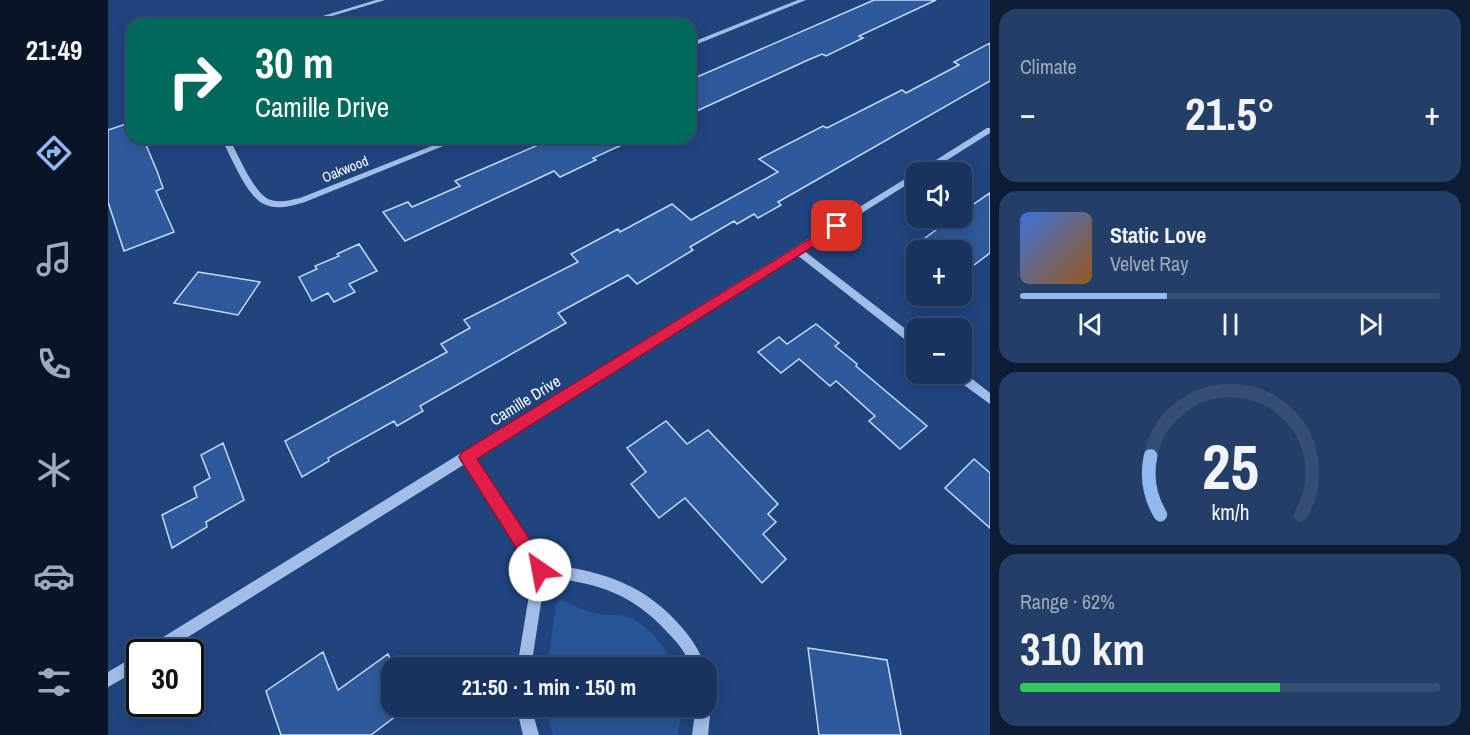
<!DOCTYPE html>
<meta charset="utf-8">
<style>
:root{--surface:#17335e;--page:#243f67;--text:#f1f3f6;--muted:#9eaabc;--line:#364e73;--accent:#90b9f0}
body{margin:0;font-family:"Archivo Narrow",sans-serif;background:var(--page);color:var(--text);height:100vh;display:flex;flex-direction:column;font-size:22px;white-space:nowrap}
*{box-sizing:border-box;margin:0}
p{font-size:20px;color:var(--muted)}
.icon{flex:none;width:33px;height:33px;fill:none;stroke:currentColor;stroke-width:2;stroke-linecap:round;stroke-linejoin:round}
.map{position:relative;flex:1;overflow:hidden}
.sheet{display:flex;flex-direction:column;gap:9px;padding:9px;background:#0d1c34;width:480px}
.sheet>*{flex:none}
.hud{position:absolute;left:18px;top:18px;width:570px;height:126px;border-radius:18px;box-shadow:0 3px 15px #0003,0 0 0 2px var(--line);background:#00695c;color:#fff;overflow:hidden}
.fabs{position:absolute;left:798px;top:162px;display:grid;gap:12px}
.fabs a{display:grid;place-items:center;width:66px;height:66px;border-radius:12px;background:var(--surface);box-shadow:0 3px 15px #0003,0 0 0 2px var(--line);font-size:30px}
.speed{position:absolute;left:18px;top:639px;display:flex;gap:12px;font-size:30px;font-weight:700;text-align:center}
.speed>*{display:grid;place-content:center;width:78px;height:78px;border-radius:50%;background:var(--surface);box-shadow:0 3px 15px #0003,0 0 0 2px var(--line);line-height:1}
.speed .limit{border:3px solid #111;border-radius:9px;background:#fff;color:#111}
.pin{position:absolute;display:grid;place-items:center;width:51px;height:51px;color:#fff;margin:-26px;border-radius:12px;box-shadow:0 3px 9px #0006}
.me{position:absolute;width:66px;margin:-33px;rotate:327deg;stroke-linejoin:round;filter:drop-shadow(0 0 4px #0008)}
.turn{display:flex;align-items:center;gap:21px;height:126px;padding:0 30px;font-size:27px}
.turn .icon{width:78px;height:78px;stroke-width:2.5}
.turn b{display:block;font-size:42px;line-height:51px}
.big{font-size:45px;font-weight:700;line-height:1.1}
.sheet .widget{flex:1;display:flex;flex-direction:column;justify-content:center;gap:9px;min-width:0;padding:0 21px;border-radius:18px;background:var(--page)}
.sheet .dial{align-items:center;gap:0}
.dial svg{height:156px;overflow:visible;fill:none;stroke:var(--line);stroke-width:7;stroke-linecap:round;text-anchor:middle}
.dial text{fill:var(--text);stroke:none}
.song{display:flex;align-items:center;gap:18px}
.cover{width:72px;height:72px;border-radius:9px;background:linear-gradient(135deg,hsl(220 70% 55%),hsl(30 70% 35%))}
.played{height:6px;border-radius:3px;background:linear-gradient(90deg,var(--accent) 35%,var(--line) 35%)}
.keys{display:flex;justify-content:space-around;direction:ltr}
.heat{display:flex;justify-content:space-between;align-items:center;font-size:33px;direction:ltr}
.charge{height:9px;border-radius:4px;background:linear-gradient(90deg,#34c759 62%,var(--line) 0)}
.trip{position:absolute;left:273px;top:657px;width:336px;height:60px;border-radius:18px;background:var(--surface);box-shadow:0 3px 15px #0003,0 0 0 2px var(--line);font-weight:700;line-height:60px;text-align:center}
main{display:flex;flex:1;min-height:0}
.tabs{display:flex;flex-direction:column;width:108px;justify-content:space-around;align-items:center;background:#091426;color:var(--muted)}
.tabs .icon{width:42px;height:42px}
.tabs .selected{color:var(--accent)}
.tabs b{font-size:27px;color:var(--text)}
.map>svg:first-child{display:block}
</style>
<main>
<nav class="tabs">
<b>21:49</b>
<svg class="icon selected" aria-label="directions" viewBox="0 0 24 24"><path d="M12 3l9 9-9 9-9-9zM9 14v-3h6M13 9l2 2-2 2"/></svg>
<svg class="icon" aria-label="music" viewBox="0 0 24 24"><path d="M9 18V5l10-2v13"/><circle cx="6" cy="18" r="3"/><circle cx="16" cy="16" r="3"/></svg>
<svg class="icon" aria-label="phone" viewBox="0 0 24 24"><path d="M5 4h4l2 5-3 2q2 4 5 5l2-3 5 2v4C11 20 4 13 5 4z"/></svg>
<svg class="icon" aria-label="climate" viewBox="0 0 24 24"><path d="M12 3v18M4 7l16 10M4 17L20 7"/></svg>
<svg class="icon" aria-label="car" viewBox="0 0 24 24"><path d="M5 17H2v-5l4-1 3-4h7l3 4 3 1v5h-3M9 17h6M6 11h13"/><circle cx="7" cy="17" r="2"/><circle cx="17" cy="17" r="2"/></svg>
<svg class="icon" aria-label="filters" viewBox="0 0 24 24"><path d="M4 7h16M4 17h16"/><circle cx="9" cy="7" r="2"/><circle cx="15" cy="17" r="2"/></svg>
</nav>
<div class="map">
<svg width="882" height="735" viewBox="0 0 882 735">
<rect width="100%" height="100%" fill="#1f447e"/>
<!-- green -->
<path fill="#285596" d="M453,599C466,607 482,613 497,615C505,615 514,614 520,617C543,626 556,647 567,667H439L448,605Z
M574,707L570,735H445L436,707Z"/>
<!-- building -->
<path fill="#2e5a9c" stroke="#c6d9f6" stroke-width="1.5" d="M766,0H828L751,36L755,38L718,56L714,54L700,60L582,114V80Z
M882,43V81L670,202L673,205L650,218L646,214L629,224L626,221L582,247L585,250L529,284L520,275L450,313L458,323L312,406L315,411L289,426L286,421L220,458L221,461L194,477L177,441L339,352L333,344L362,328L356,320L470,262L463,254L510,229L512,232L564,204L583,220L670,172L651,159L715,126L719,128L794,90L798,93L851,65L846,62Z
M24,122V138H35L49,171L55,188L48,191L66,232L16,251L0,202V130Z
M446,138H529L485,158L488,160L452,177L446,171L297,241L275,212L300,202L304,207L352,186L347,181Z
M882,193V253L854,274V250H801L844,218H854V212Z
M251,244L269,271L241,284L247,292L226,302L220,293L204,301L191,277L209,269L207,266L231,256L229,254Z
M90,272L152,282L130,315L66,303Z
M708,324L731,343L727,346L749,364L748,366L819,426L792,449L761,421L767,416L728,381L722,386L691,359L673,373L650,352L671,337L679,344Z
M558,421L579,444L600,430L670,504L660,514L668,522L655,534L678,559L654,583L577,498L551,518L523,484L538,472L519,448Z
M115,443L136,500L98,522L99,527L64,548L54,515L89,497L86,487L102,478L93,455Z
M866,459L882,473V528L837,488Z
M700,648L779,660L793,735H711Z
M215,652L230,690L280,654L286,668H284V706H301L263,735H173L158,691Z"/>
<g fill="none" stroke-linecap="round" stroke-linejoin="round">
<!-- minor -->
<path fill="#a2bee8" fill-rule="evenodd" d="M268,0H277L198,24H188Z
M690,0H698L582,47V43Z
M879,128H882V133L820,172H811L812,170Z
M113,138H121C130,154 146,195 163,200C172,203 183,200 192,198L344,138H355L197,202C184,206 167,211 154,203C137,193 123,156 113,138Z
M805,174H808V179L695,250L808,337V346L804,345L689,255L366,458L436,564C488,570 531,581 568,621C581,635 592,649 597,668H583C579,654 570,643 560,633C524,593 489,583 437,577L423,668H409L425,571L357,464L56,652H37L39,647Z
M854,371L882,393V404L845,377L844,374H854Z
M32,653V669L0,687V672Z
M598,700L601,701L603,706L600,735H584L588,706H598Z
M408,706H423L431,735H415Z"/>
</g>
<!-- route -->
<path fill="#e11d48" stroke="#92132f" stroke-width="1.5" d="M729,222L733,223V229L369,459L438,564L441,570L438,576L432,579L426,576L354,462L351,457L354,452Z"/>
<g text-anchor="middle" stroke-width="6" stroke-linejoin="round" paint-order="stroke">
<!-- far-street labels -->
<g font-size="14" fill="#fff" stroke="#1f447e">
<text transform="translate(237 169) rotate(-22)" y="5">Oakwood</text>
</g>
<!-- street labels -->
<g font-size="16" fill="#fff" stroke="#1f447e">
<text transform="translate(417 400) rotate(-32)" y="6">Camille Drive</text>
</g>
</g>
</svg>
<div class="fabs">
<a><svg class="icon" aria-label="sound" viewBox="0 0 24 24"><path d="M4 9h4l5-4v14l-5-4H4zM17 9q2 3 0 6"/></svg></a>
<a>+</a>
<a>−</a>
</div>
<div class="speed"><div class="limit">30</div></div>
<div class="pin" style="left:729px;top:226px;background:#d93025"><svg class="icon" aria-label="arrive" viewBox="0 0 24 24"><path d="M6 21V4h12l-3 4 3 4H6"/></svg></div>
<svg class="me" style="left:432px;top:570px" viewBox="-20 -20 40 40"><circle r="19" fill="#fff"/><path d="M0-13L10 11 0 6-10 11z" fill="#e11d48"/></svg>
<div class="trip">21:50 · 1 min · 150 m</div>
<div class="hud">
<div class="turn"><svg class="icon" aria-label="right" viewBox="0 0 24 24"><path d="M7 20v-9h11M14 6l5 5-5 5"/></svg><div><b>30 m</b>Camille Drive</div></div>
</div>
</div>
<section class="sheet">
<div class="widget"><p>Climate</p>
<div class="heat"><a>−</a><b class="big">21.5°</b><a>+</a></div>
</div>
<div class="widget">
<div class="song"><i class="cover"></i><div><b>Static Love</b><p>Velvet Ray</p></div></div>
<div class="played"></div>
<div class="keys"><svg class="icon" aria-label="previous" viewBox="0 0 24 24"><path d="M18 5L8 12l10 7zM5 5v14"/></svg><svg class="icon" aria-label="pause" viewBox="0 0 24 24"><path d="M8 5v14M16 5v14"/></svg><svg class="icon" aria-label="next" viewBox="0 0 24 24"><path d="M6 5l10 7-10 7zM19 5v14"/></svg></div>
</div>
<div class="widget dial"><svg viewBox="0 0 100 80">
<path d="M14 69A42 42 0 1 1 86 69"/>
<path d="M14 69A42 42 0 0 1 9 39" stroke="#90b9f0"/>
<text x="50" y="56" font-size="32" font-weight="700">25</text>
<text x="50" y="72" font-size="11">km/h</text>
</svg></div>
<div class="widget"><p>Range · 62%</p><b class="big">310 km</b><div class="charge"></div></div>
</section>
</main>
